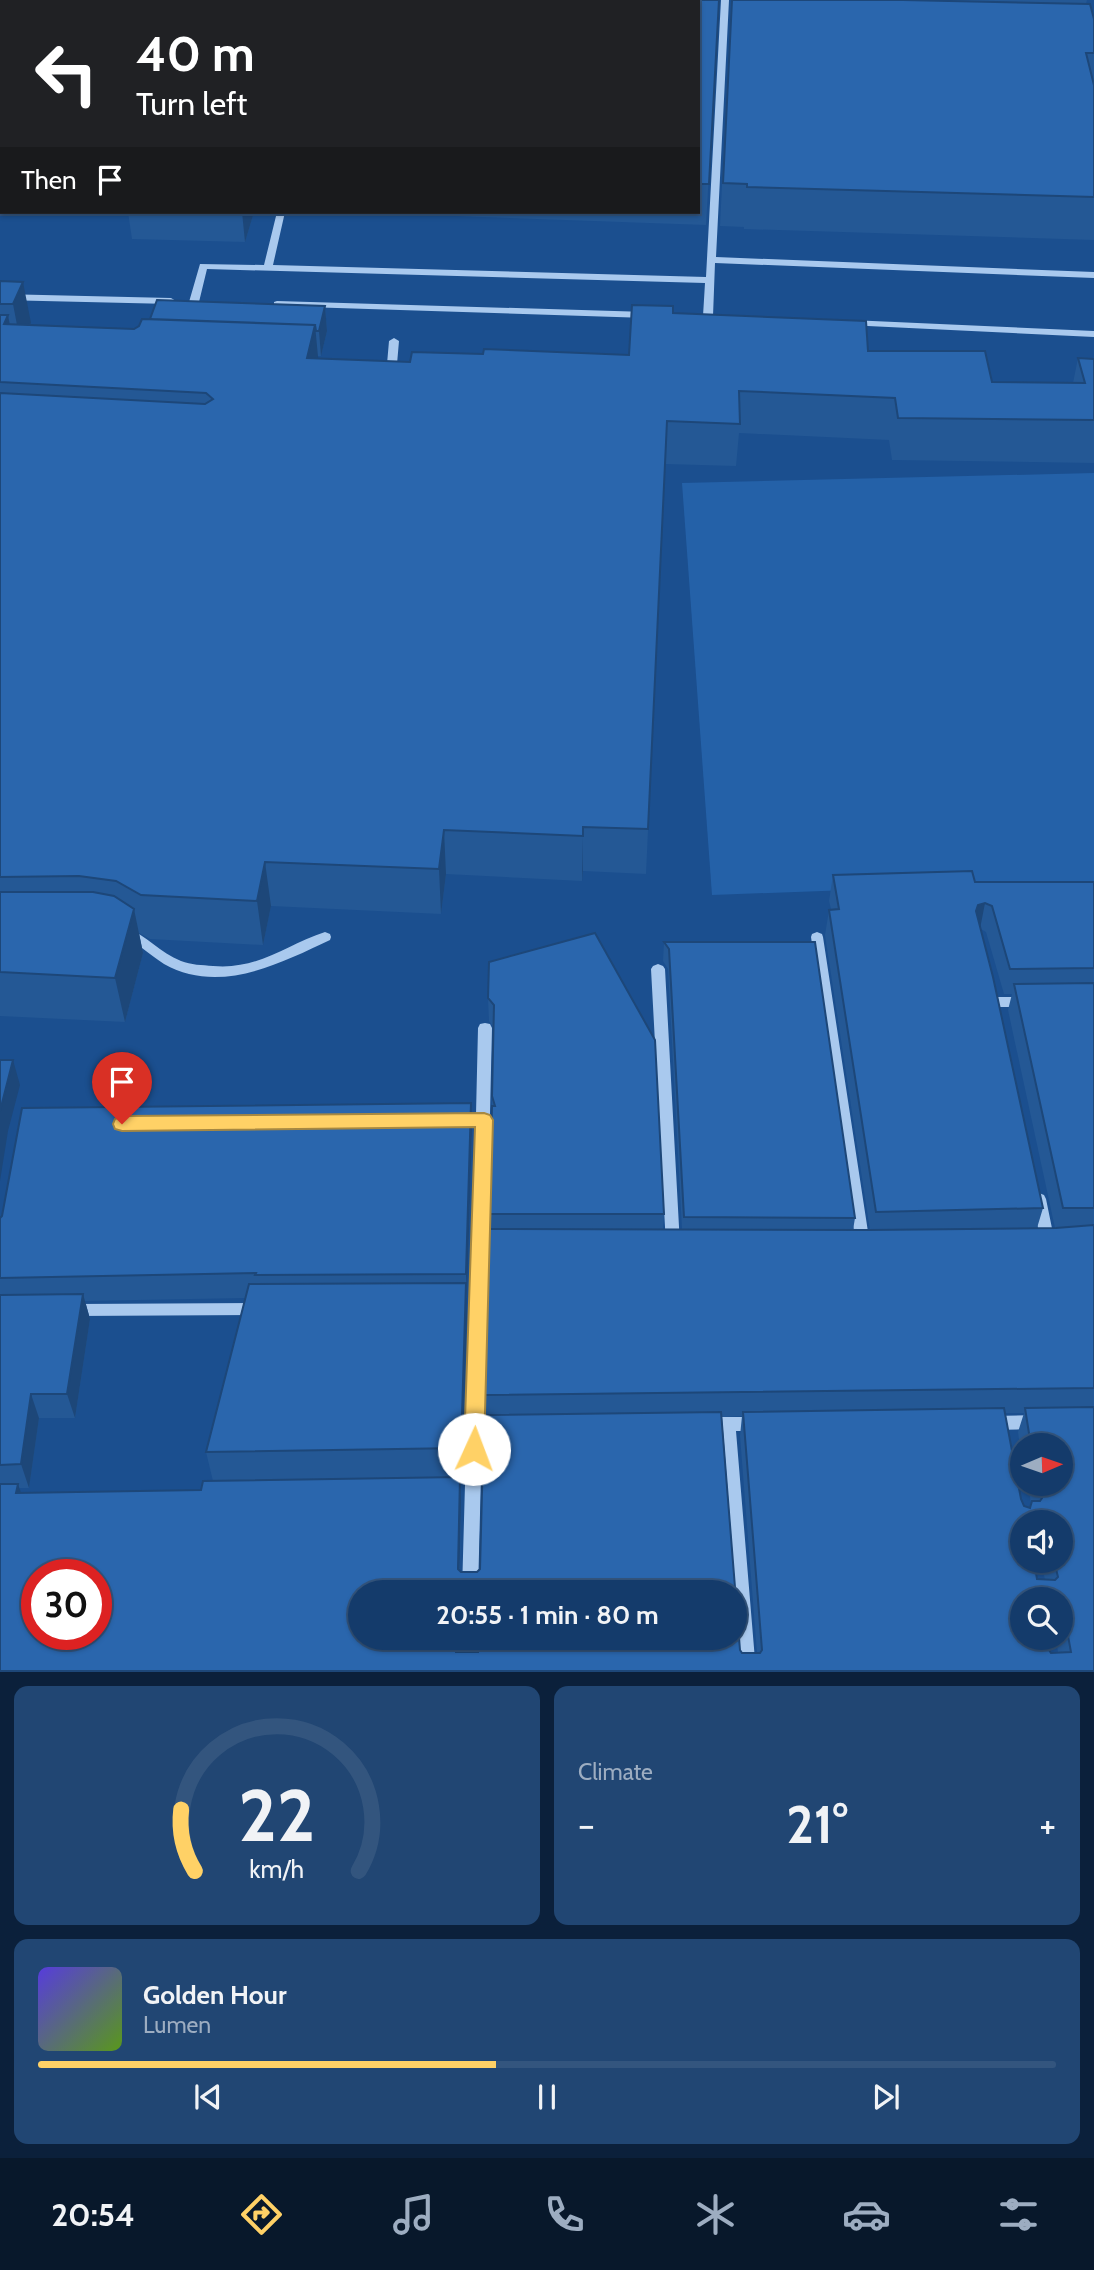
<!DOCTYPE html>
<meta charset="utf-8">
<style>
:root{--surface:#143b6b;--page:#214673;--text:#f1f3f6;--muted:#9dadc1;--line:#33557e;--accent:#ffd166}
body{margin:0;font-family:Cabin,sans-serif;background:var(--page);color:var(--text);height:100vh;display:flex;flex-direction:column;font-size:26px;white-space:nowrap}
*{box-sizing:border-box;margin:0}
p{font-size:23px;color:var(--muted)}
.icon{flex:none;width:38px;height:38px;fill:none;stroke:currentColor;stroke-width:2;stroke-linecap:round;stroke-linejoin:round}
.map{position:relative;height:1672px;overflow:hidden}
.panel{display:flex;flex-direction:column;gap:14px;padding:14px;background:#0b203b;flex:1}
.panel>*{flex:none}
.guide{position:absolute;left:0px;top:0px;width:700px;height:214px;box-shadow:0 2px 5px #0004,0 0 0 2px var(--line);background:#202124;color:#fff;overflow:hidden}
.needle{width:46px;rotate:88deg}
.tools{position:absolute;left:1010px;top:1433px;display:grid;gap:14px}
.tools a{display:grid;place-items:center;width:63px;height:63px;border-radius:50%;background:var(--surface);box-shadow:0 2px 5px #0004,0 0 0 2px var(--line);font-size:35px}
.speed{position:absolute;left:21px;top:1559px;display:flex;gap:14px;font-size:35px;font-weight:700;text-align:center}
.speed>*{display:grid;place-content:center;width:91px;height:91px;border-radius:50%;background:var(--surface);box-shadow:0 2px 5px #0004,0 0 0 2px var(--line);line-height:1}
.speed .limit{border:10px solid #d22;background:#fff;color:#111}
.pin{position:absolute;display:grid;place-items:center;width:60px;height:60px;color:#fff;margin:-72px -30px;border-radius:50% 50% 50% 0;rotate:-45deg;box-shadow:0 0 7px #0007}
.pin .icon{rotate:45deg}
.me{position:absolute;width:77px;margin:-38px;rotate:2deg;stroke-linejoin:round;filter:drop-shadow(0 0 5px #0008)}
.turn{display:flex;align-items:center;gap:24px;height:147px;padding:0 21px;font-size:32px}
.turn .icon{width:91px;height:91px;stroke-width:2.5}
.turn b{display:block;font-size:49px;line-height:60px}
.then{display:flex;align-items:center;height:66px;padding:0 21px;background:#0003;gap:14px;font-size:26px}
.big{font-size:52px;font-weight:800;line-height:1.1}
.panel .card{flex:1;display:flex;flex-direction:column;justify-content:center;gap:10px;min-width:0;padding:0 24px;border-radius:14px;background:var(--page)}
.panel .dial{align-items:center;gap:0}
.dial svg{height:182px;overflow:visible;fill:none;stroke:var(--line);stroke-width:7;stroke-linecap:round;text-anchor:middle}
.dial text{fill:var(--text);stroke:none}
.song{display:flex;align-items:center;gap:21px}
.cover{width:84px;height:84px;border-radius:10px;background:linear-gradient(135deg,hsl(250 70% 55%),hsl(90 70% 35%))}
.played{height:7px;border-radius:4px;background:linear-gradient(90deg,var(--accent) 45%,var(--line) 45%)}
.keys{display:flex;justify-content:space-around;direction:ltr}
.heat{display:flex;justify-content:space-between;align-items:center;font-size:38px;direction:ltr}
.panel .tiles{flex:1;display:grid;gap:14px;grid-template-columns:1fr 1fr}
.card:last-child{grid-column:span 2}
.trip{position:absolute;left:348px;top:1580px;width:399px;height:70px;border-radius:35px;background:var(--surface);box-shadow:0 2px 5px #0004,0 0 0 2px var(--line);font-weight:800;line-height:70px;text-align:center}
.menu{display:flex;height:112px;justify-content:space-around;align-items:center;background:#08182b;color:var(--muted)}
.menu .icon{width:49px;height:49px}
.menu .active{color:var(--accent)}
.menu b{font-size:32px;color:var(--text)}
.map>svg:first-child{display:block}
</style>
<div class="map">
<svg width="1094" height="1672" viewBox="0 0 1094 1672">
<rect width="100%" height="100%" fill="#1b4f8f"/>
<!-- green -->
<path fill="#2461a8" d="M1094,473V881L712,895L682,483Z"/>
<g fill="none" stroke-linecap="round" stroke-linejoin="round">
<!-- minor -->
<path fill="#a9c9ee" fill-rule="evenodd" d="M721,0H729L716,257L1094,272V278L715,263L713,316L708,319L703,316L705,283L207,269L199,302L194,305L189,302L200,264L264,265L277,212H285L273,265L706,277Z
M0,172H2V177L0,178Z
M0,294L171,298L176,301L171,304L0,300Z
M277,301L647,312L652,315L647,318L274,306V302Z
M850,320L1094,331V337L847,325V321Z
M394,338L399,341L397,364L392,367L387,364L389,341Z
M126,928C147,935 160,953 181,961C191,965 202,965 213,966C259,970 285,945 325,932L330,934L331,937L330,940C279,964 219,995 164,964C156,959 149,953 142,948C135,942 125,939 120,933L121,930Z
M817,932L822,934L823,937L870,1245L868,1249L863,1251L858,1249L856,1245L811,937L812,934Z
M658,964L663,966L665,969L680,1245L678,1249L673,1251L668,1249L666,1245L651,969L653,966Z
M997,997H1027L1032,998L1034,1002L1032,1006L1027,1007H997L992,1006L990,1002L992,998Z
M485,1023L490,1024L492,1028L487,1239L507,1241L509,1245L507,1249L486,1251L482,1422L499,1421L505,1423L507,1428L505,1433L482,1436L478,1592H462L475,1126L452,1124L450,1120L452,1116L476,1114L478,1028L480,1024Z
M1039,1193L1044,1195L1046,1199L1055,1243L1053,1247L1048,1249L1043,1247L1041,1243L1032,1199L1034,1195Z
M259,1303L264,1304L266,1309L264,1314L259,1315L74,1316L69,1315L67,1310L69,1305L74,1304Z
M1038,1415L1044,1417L1046,1422L1044,1427L1038,1429L993,1430L987,1428L985,1423L987,1418L993,1416Z
M706,1417H758L764,1419L766,1424L764,1429L758,1431H736L756,1672H739L735,1592H733L721,1431L700,1429L698,1424L700,1419Z
M461,1638H477V1672H459Z"/>
</g>
<!-- wall -->
<path fill="#245895" fill-rule="evenodd" d="M0,0H719L706,225L341,212H698V2H2V101H0Z
M731,0H1087L1086,4L1094,19V240L744,229V227L720,226Z
M128,212H254L245,242L132,239Z
M0,281L31,323L30,325L134,329L150,319L325,306L327,331L321,356H318V359L410,362L483,354L629,355L673,313L868,351L992,382L1073,383L1078,358L1094,359V463L892,460L889,440L739,433L736,466L665,464L646,874L583,871L582,881L446,874L441,914L271,906L263,945L150,939L139,933L143,953L125,1022L0,1016Z
M833,875L975,882H1094V1671H0V1218L472,1129L467,1298H466L467,1317L462,1480H460L461,1501L460,1571L477,1572L480,1569L492,1106L493,1027L489,1021L488,998L664,1214L663,1229H682L668,969L663,961L664,942L855,1218L853,1230H870L825,935L829,910L831,909L829,901ZM981,929L986,932L1004,994H1012L1008,1010L1055,1228H1037L1043,1208ZM245,1298L206,1452L213,1481L201,1490L21,1493L19,1488H29L39,1418H75L90,1319L85,1301ZM1005,1413H1024L1018,1432L1022,1461V1446H1060V1484H1028L1031,1504L1030,1508L1024,1506L1021,1499ZM742,1416L740,1436L757,1653H742L740,1650L722,1417ZM1022,1522H1060V1561H1041L1045,1580L1037,1579ZM360,1592L735,1638L478,1652H458L459,1638H360ZM1022,1600H1060V1638H1056L1058,1652L1051,1653L1049,1650Z"/>
<!-- shaded-wall -->
<path fill="#1d4779" d="M242,212H254L245,242Z
M23,282L31,323L21,346L13,304Z
M325,306L327,331L321,356L319,331Z
M8,315L16,357L4,324Z
M315,325L319,367L307,358Z
M583,827V871L582,881L583,836Z
M444,830L446,874L441,914L439,869Z
M265,862L271,906L263,945L257,901Z
M985,903L980,929L976,911L978,905Z
M134,909L143,953L125,1022L115,978Z
M13,1060L20,1085L8,1131L0,1181V1111Z
M471,1103L472,1129L467,1298L466,1274Z
M466,1283L467,1317L462,1480L461,1448Z
M83,1294L90,1319L75,1418L67,1394Z
M31,1394L39,1418L29,1488L21,1464Z
M460,1477L461,1501L459,1592L458,1569Z
M18,1484L26,1507L16,1493Z
M456,1638H459L457,1671L456,1652Z"/>
<!-- building -->
<path fill="#2a66ad" stroke="#1d4779" stroke-width="2" fill-rule="evenodd" d="M0,0H719L709,184H698V2H2V62H0Z
M732,0H903L1090,4L1094,19V53H1086L1094,85V197L747,187V184L723,183Z
M0,281L23,282L13,304H0Z
M157,300L325,306L319,331H316L315,325L150,319Z
M632,305L673,306V313L866,321L868,351H985L992,382L1085,383L1078,358L1094,359V420L898,418L895,398L739,391L740,424L667,421L648,829L583,827V836L444,830L439,869L265,862L257,901L141,895L116,881L79,876L0,877V393L205,404L213,399L206,393L0,382V315H8L4,324L134,329L139,326L142,319L315,325L307,358L410,362L412,352L483,354L484,349L629,355Z
M972,871L975,882H1094V968L1010,969L992,906L985,903L978,905L976,911L993,977L1043,1208L876,1212L829,910L839,909L833,875Z
M0,892H93L114,896L134,909L115,978L0,972Z
M595,933L655,1040L664,1214H489L492,1106H495L492,1096L494,1005L488,998L489,962Z
M664,942H815L855,1218L684,1217L669,949Z
M1094,983V1208H1063L1014,984Z
M0,1060H13L0,1111Z
M471,1103L466,1274L255,1275L256,1273L0,1278V1218L2,1216L22,1108Z
M1094,1225V1388L484,1395L488,1229L868,1230L1056,1228Z
M466,1283L461,1448L206,1452L249,1284Z
M83,1294L67,1394H31L21,1464L0,1465V1295Z
M1094,1407V1671H0V1484H18L16,1493L201,1490L203,1481L460,1477L458,1569L461,1572H477L480,1569L484,1415L721,1412L740,1650L742,1653H760L762,1650L743,1412L1004,1408L1021,1499L1024,1506L1030,1508L1032,1501H1040L1042,1498L1040,1484H1060V1446H1031L1025,1408ZM1022,1522H1060V1561H1054L1058,1577L1055,1580L1037,1579L1034,1561H1022ZM37,1575H96V1634H37ZM360,1592H735V1638H478V1652H456V1638H360ZM1022,1600H1060V1614H1064L1071,1652L1051,1653L1049,1650L1047,1638H1022Z"/>
<!-- route -->
<path fill="#ffd166" stroke="#a68842" stroke-width="2" d="M484,1113L490,1115L493,1120L484,1449L481,1456L474,1459L467,1456L464,1449L475,1127L122,1131L115,1129L113,1124L115,1119L122,1116Z"/>
</svg>
<div class="tools">
<a><svg class="needle" viewBox="-14 -14 28 28"><path d="M0-13l5 13h-10z" fill="#e53935"/><path d="M0 13l5-13h-10z" fill="#9dadc1"/></svg></a>
<a><svg class="icon" aria-label="sound" viewBox="0 0 24 24"><path d="M4 9h4l5-4v14l-5-4H4zM17 9q2 3 0 6"/></svg></a>
<a><svg class="icon" aria-label="search" viewBox="0 0 24 24"><circle cx="10" cy="10" r="6"/><path d="M15 15l6 6"/></svg></a>
</div>
<div class="speed"><div class="limit">30</div></div>
<div class="pin" style="left:122px;top:1124px;background:#d93025"><svg class="icon" aria-label="arrive" viewBox="0 0 24 24"><path d="M6 21V4h12l-3 4 3 4H6"/></svg></div>
<svg class="me" style="left:474px;top:1449px" viewBox="-20 -20 40 40"><circle r="19" fill="#fff"/><path d="M0-13L10 11 0 6-10 11z" fill="#ffd166"/></svg>
<div class="trip">20:55 · 1 min · 80 m</div>
<div class="guide">
<div class="turn"><svg class="icon" aria-label="left" viewBox="0 0 24 24"><path d="M17 20v-9H6M10 6l-5 5 5 5"/></svg><div><b>40 m</b>Turn left</div></div>
<div class="then">Then<svg class="icon" aria-label="arrive" viewBox="0 0 24 24"><path d="M6 21V4h12l-3 4 3 4H6"/></svg></div>
</div>
</div>
<section class="panel">
<div class="tiles">
<div class="card dial"><svg viewBox="0 0 100 80">
<path d="M14 69A42 42 0 1 1 86 69"/>
<path d="M14 69A42 42 0 0 1 8 42" stroke="#ffd166"/>
<text x="50" y="56" font-size="32" font-weight="700">22</text>
<text x="50" y="72" font-size="11">km/h</text>
</svg></div>
<div class="card"><p>Climate</p>
<div class="heat"><a>−</a><b class="big">21°</b><a>+</a></div>
</div>
<div class="card">
<div class="song"><i class="cover"></i><div><b>Golden Hour</b><p>Lumen</p></div></div>
<div class="played"></div>
<div class="keys"><svg class="icon" aria-label="previous" viewBox="0 0 24 24"><path d="M18 5L8 12l10 7zM5 5v14"/></svg><svg class="icon" aria-label="pause" viewBox="0 0 24 24"><path d="M8 5v14M16 5v14"/></svg><svg class="icon" aria-label="next" viewBox="0 0 24 24"><path d="M6 5l10 7-10 7zM19 5v14"/></svg></div>
</div>
</div>
</section>
<nav class="menu">
<b>20:54</b>
<svg class="icon active" aria-label="directions" viewBox="0 0 24 24"><path d="M12 3l9 9-9 9-9-9zM9 14v-3h6M13 9l2 2-2 2"/></svg>
<svg class="icon" aria-label="music" viewBox="0 0 24 24"><path d="M9 18V5l10-2v13"/><circle cx="6" cy="18" r="3"/><circle cx="16" cy="16" r="3"/></svg>
<svg class="icon" aria-label="phone" viewBox="0 0 24 24"><path d="M5 4h4l2 5-3 2q2 4 5 5l2-3 5 2v4C11 20 4 13 5 4z"/></svg>
<svg class="icon" aria-label="climate" viewBox="0 0 24 24"><path d="M12 3v18M4 7l16 10M4 17L20 7"/></svg>
<svg class="icon" aria-label="car" viewBox="0 0 24 24"><path d="M5 17H2v-5l4-1 3-4h7l3 4 3 1v5h-3M9 17h6M6 11h13"/><circle cx="7" cy="17" r="2"/><circle cx="17" cy="17" r="2"/></svg>
<svg class="icon" aria-label="filters" viewBox="0 0 24 24"><path d="M4 7h16M4 17h16"/><circle cx="9" cy="7" r="2"/><circle cx="15" cy="17" r="2"/></svg>
</nav>
